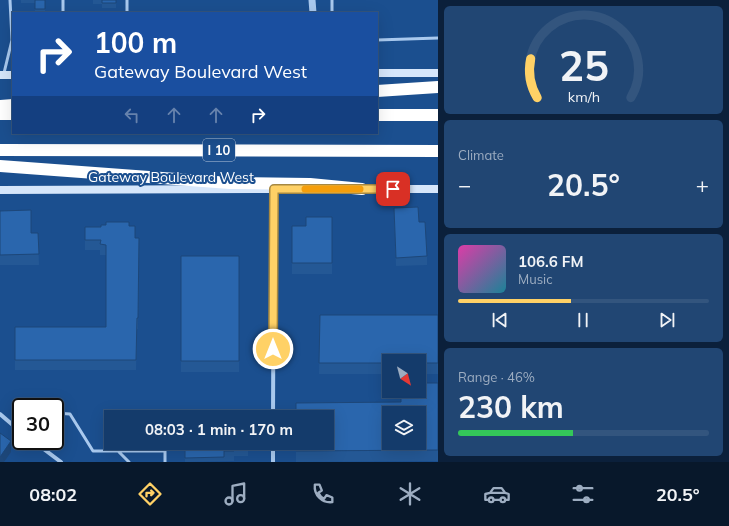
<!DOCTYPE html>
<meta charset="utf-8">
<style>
:root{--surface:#143b6b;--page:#214673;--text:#f1f3f6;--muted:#9dadc1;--line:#33557e;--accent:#ffd166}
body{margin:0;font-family:Mulish,sans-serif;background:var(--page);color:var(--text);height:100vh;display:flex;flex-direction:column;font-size:15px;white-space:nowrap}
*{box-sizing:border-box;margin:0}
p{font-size:13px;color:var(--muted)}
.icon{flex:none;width:22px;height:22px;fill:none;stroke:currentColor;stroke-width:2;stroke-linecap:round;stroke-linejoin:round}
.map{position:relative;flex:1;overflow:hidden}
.side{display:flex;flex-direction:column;gap:6px;padding:6px;background:#0b203b;width:291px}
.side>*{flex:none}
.hud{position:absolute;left:12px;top:12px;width:366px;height:122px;border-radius:0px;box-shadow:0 4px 16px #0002,0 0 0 1px var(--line);background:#1a4fa0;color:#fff;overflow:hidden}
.needle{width:26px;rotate:144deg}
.fabs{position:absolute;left:382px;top:354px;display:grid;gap:8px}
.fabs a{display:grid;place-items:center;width:44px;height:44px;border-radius:0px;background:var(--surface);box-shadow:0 4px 16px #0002,0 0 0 1px var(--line);font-size:20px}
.speed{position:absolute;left:12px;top:398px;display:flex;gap:8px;font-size:20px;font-weight:700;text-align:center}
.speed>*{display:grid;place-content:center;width:52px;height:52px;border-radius:50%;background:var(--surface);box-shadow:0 4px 16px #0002,0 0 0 1px var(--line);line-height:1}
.speed .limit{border:2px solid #111;border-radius:6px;background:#fff;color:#111}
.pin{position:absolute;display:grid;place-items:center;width:34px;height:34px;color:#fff;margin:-17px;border-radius:8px;box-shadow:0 2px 6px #0006}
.me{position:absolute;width:44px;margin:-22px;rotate:0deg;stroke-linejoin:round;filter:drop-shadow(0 0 3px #0008)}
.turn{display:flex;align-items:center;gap:14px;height:84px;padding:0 16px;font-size:18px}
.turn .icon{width:52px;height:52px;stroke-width:2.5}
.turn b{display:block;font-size:28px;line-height:34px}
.lanes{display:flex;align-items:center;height:38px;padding:0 16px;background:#0003;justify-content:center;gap:20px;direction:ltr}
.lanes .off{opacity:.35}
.big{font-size:30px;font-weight:700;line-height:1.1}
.side .widget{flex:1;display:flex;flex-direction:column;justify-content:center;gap:6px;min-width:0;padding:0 14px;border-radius:6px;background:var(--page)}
.side .dial{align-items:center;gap:0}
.dial svg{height:104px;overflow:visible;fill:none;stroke:var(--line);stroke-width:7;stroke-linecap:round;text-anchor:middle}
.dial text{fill:var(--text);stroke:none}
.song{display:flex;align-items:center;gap:12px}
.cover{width:48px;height:48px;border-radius:6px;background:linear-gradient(135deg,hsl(320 70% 55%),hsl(190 70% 35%))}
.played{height:4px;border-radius:2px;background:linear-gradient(90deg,var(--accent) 45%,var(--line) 45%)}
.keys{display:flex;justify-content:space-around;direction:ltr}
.heat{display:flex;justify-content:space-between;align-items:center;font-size:22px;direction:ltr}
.charge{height:6px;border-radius:3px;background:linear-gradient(90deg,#34c759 46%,var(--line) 0)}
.trip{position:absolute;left:104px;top:410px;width:230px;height:40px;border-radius:0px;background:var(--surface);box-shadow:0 4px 16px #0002,0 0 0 1px var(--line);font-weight:700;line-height:40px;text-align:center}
.dock{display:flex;height:64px;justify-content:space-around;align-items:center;background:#08182b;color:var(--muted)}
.dock .icon{width:28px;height:28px}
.dock .on{color:var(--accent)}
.dock b{font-size:18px;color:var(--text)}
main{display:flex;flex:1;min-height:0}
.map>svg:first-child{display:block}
</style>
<main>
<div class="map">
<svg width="438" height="462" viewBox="0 0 438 462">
<rect width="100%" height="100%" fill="#1b4f8f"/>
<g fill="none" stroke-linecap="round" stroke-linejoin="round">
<!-- service -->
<path stroke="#a9c9ee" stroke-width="3" d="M332,0V13
M63,13V0
M127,13V0
M377,40L438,38
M4,73L12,40L10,0
M55,413L70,414L93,451H165V462
M14,427L21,420
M119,452L129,462"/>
<!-- minor -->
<path stroke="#a9c9ee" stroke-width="4" d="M0,414L21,432
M273,417L274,189
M33,441L61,462
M273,462V443"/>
<!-- tertiary -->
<path stroke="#a9c9ee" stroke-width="7" d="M312,0L313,13"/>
<!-- secondary -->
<path stroke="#d6e6fa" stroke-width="8" d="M377,73H438
M0,75H13
M357,189H438
M0,190L269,189"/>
<!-- motorway -->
<path stroke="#fff" stroke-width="12" d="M377,91L438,87
M0,106L13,105
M0,114H13
M377,115H438
M0,150L438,151
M0,166L230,183L310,184L362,189"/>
</g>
<!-- wall -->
<path fill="#245895" d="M21,0H45V13H35V3H21Z
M93,0H116V8H102V4H93Z
M394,208L427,256V265L396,266Z
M0,211L31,233H38L39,265H0Z
M332,217V274H292V226H306Z
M129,226L135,238H139L138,329H137L136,370H15V327H106V255H100V250H85V227Z
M181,256H239V372H181Z
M320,315H438V374H419V361H389V374H319Z
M438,383V461L296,462V443L401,402Z
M184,443H248V456H234V461L185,462Z"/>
<!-- shaded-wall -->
<path fill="#1d4779" d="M11,441V452L4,462H0V457Z"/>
<!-- building -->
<path fill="#2a66ad" stroke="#1d4779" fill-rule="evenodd" d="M35,0H45V9H35Z
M102,0H116V3H102Z
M418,207L419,222H425L427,256L396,258L394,208Z
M31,210V233H38L39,254L0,255V211Z
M306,217H332V263H292V226H306Z
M106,222H129V226H135V238H139L138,318H137L136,360H15V327H106V245L100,244L101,240H85V227H101V225H106Z
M181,256H239V361H181Z
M320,315H438V363H419V361H389V363H319Z
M419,383H438V450L296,451V443H327V417H296V403L401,402V391H419ZM389,413H419V443H389Z
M253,410V417H184V413Z
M0,433L11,441L0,457Z
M185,443H248V445L234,446V451H224V457L185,458Z"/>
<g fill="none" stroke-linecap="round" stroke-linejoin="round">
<!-- route casing -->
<g stroke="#a68842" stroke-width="10">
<path id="route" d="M273,349L274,189H393"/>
</g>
<!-- route -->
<use href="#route" stroke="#ffd166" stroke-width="7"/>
<!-- slow -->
<path stroke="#f59e0b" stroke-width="7" d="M305,189H360"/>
</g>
<g text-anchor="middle" stroke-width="4" stroke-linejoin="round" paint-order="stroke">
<!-- shield labels -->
<rect fill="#1b4f8f" stroke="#bbcadd" stroke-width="1" x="203" y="139" width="32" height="22" rx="3"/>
<g font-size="13" font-weight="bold" fill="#fff">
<text x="219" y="155">I 10</text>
</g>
<!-- street labels -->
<g font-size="14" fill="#fff" stroke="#1b4f8f">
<text x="171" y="182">Gateway Boulevard West</text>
</g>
</g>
</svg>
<div class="fabs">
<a><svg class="needle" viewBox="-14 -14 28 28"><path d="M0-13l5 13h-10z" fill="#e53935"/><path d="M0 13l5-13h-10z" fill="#9dadc1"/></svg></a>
<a><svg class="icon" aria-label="layers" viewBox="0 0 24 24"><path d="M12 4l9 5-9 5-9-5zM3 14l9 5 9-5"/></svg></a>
</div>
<div class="speed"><div class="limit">30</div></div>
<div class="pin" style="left:393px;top:189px;background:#d93025"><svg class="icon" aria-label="arrive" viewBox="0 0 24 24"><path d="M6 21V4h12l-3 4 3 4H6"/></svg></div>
<svg class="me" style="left:273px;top:349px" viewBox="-20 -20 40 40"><circle r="17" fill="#ffd166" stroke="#fff" stroke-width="3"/><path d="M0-11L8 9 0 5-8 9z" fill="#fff"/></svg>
<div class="trip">08:03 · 1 min · 170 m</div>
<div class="hud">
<div class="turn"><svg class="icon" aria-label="right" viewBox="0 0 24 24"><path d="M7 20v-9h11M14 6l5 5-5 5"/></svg><div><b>100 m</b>Gateway Boulevard West</div></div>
<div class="lanes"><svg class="icon off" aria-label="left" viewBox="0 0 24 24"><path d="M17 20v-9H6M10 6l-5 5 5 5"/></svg><svg class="icon off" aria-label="ahead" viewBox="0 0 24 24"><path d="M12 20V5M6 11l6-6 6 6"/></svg><svg class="icon off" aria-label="ahead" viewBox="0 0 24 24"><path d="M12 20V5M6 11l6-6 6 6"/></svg><svg class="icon" aria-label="right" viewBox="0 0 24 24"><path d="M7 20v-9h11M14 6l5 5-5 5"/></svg></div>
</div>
</div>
<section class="side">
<div class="widget dial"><svg viewBox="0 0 100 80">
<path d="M14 69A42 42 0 1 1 86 69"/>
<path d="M14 69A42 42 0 0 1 9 39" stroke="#ffd166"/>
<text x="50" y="56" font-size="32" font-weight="700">25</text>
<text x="50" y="72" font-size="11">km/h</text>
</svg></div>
<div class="widget"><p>Climate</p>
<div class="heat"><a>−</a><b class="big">20.5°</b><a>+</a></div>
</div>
<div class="widget">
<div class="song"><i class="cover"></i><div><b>106.6 FM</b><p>Music</p></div></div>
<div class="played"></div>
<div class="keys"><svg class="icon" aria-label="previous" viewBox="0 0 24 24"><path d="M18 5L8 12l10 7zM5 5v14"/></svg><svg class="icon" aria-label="pause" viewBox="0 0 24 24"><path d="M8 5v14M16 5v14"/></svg><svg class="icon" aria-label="next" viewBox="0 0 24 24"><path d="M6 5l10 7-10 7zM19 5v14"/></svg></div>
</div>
<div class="widget"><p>Range · 46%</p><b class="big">230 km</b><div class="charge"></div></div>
</section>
</main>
<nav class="dock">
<b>08:02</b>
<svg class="icon on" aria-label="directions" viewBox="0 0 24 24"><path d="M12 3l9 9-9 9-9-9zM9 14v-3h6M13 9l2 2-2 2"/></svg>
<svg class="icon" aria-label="music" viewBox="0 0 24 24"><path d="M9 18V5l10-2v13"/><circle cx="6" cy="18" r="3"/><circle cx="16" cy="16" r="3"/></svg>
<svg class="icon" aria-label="phone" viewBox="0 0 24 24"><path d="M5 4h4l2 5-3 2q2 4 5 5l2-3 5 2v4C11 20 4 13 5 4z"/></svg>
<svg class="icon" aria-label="climate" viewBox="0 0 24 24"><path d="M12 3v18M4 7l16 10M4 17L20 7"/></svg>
<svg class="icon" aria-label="car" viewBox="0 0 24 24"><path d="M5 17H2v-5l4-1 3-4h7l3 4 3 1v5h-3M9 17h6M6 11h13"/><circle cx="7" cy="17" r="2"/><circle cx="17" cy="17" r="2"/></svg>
<svg class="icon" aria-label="filters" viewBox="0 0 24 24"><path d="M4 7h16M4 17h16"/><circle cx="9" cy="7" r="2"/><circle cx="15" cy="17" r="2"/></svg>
<b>20.5°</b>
</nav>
